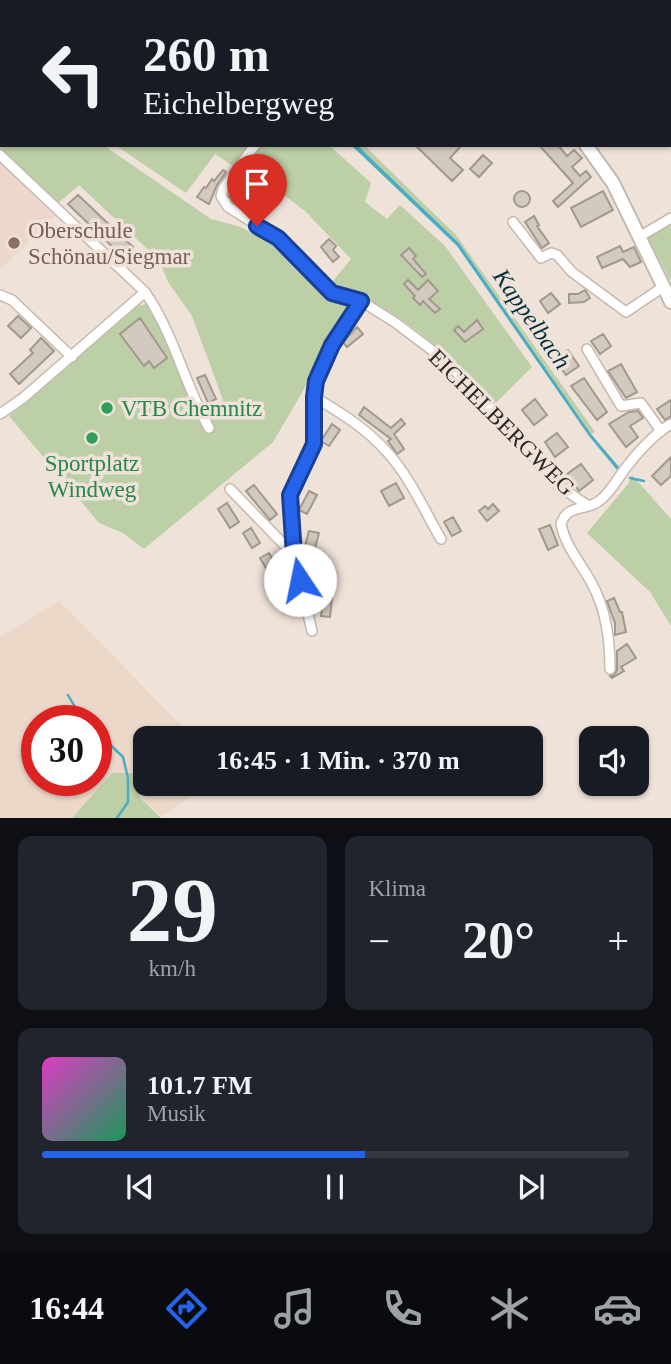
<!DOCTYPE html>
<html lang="de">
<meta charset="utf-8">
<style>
:root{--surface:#171b24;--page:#20242c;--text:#f1f3f6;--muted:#9ea1a6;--line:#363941;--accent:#2563eb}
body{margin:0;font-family:"Times New Roman",serif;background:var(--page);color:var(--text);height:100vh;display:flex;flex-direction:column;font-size:26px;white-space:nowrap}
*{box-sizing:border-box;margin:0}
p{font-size:23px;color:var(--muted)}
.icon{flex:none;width:38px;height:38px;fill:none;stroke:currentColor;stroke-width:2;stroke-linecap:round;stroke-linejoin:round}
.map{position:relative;height:818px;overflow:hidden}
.sheet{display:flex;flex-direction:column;gap:18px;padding:18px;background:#0d0f14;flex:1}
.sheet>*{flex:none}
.banner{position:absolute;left:0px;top:0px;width:672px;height:147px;box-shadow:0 2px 5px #0004;background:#171b24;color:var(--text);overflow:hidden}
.fabs{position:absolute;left:579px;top:726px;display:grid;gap:14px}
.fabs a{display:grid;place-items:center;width:70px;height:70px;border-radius:14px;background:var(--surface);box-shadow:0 2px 5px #0004;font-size:35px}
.speed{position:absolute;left:21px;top:705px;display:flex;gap:14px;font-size:35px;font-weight:700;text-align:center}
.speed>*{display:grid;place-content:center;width:91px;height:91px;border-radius:50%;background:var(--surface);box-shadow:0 2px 5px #0004;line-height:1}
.speed .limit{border:10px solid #d22;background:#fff;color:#111}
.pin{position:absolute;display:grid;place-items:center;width:60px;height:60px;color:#fff;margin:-72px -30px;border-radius:50% 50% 50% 0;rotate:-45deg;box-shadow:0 0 7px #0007}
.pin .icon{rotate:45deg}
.me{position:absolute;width:77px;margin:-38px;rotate:349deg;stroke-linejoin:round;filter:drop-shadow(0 0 5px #0008)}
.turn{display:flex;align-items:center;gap:24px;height:147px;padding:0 28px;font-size:32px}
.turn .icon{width:91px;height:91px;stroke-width:2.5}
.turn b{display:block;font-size:49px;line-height:60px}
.big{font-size:52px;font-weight:800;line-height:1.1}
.sheet .tile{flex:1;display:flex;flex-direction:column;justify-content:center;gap:10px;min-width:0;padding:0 24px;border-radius:14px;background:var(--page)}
.sheet .dial{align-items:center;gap:0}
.dial b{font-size:91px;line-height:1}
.song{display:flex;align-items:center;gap:21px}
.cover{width:84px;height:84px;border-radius:10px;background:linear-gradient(135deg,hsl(310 70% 55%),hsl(150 70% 35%))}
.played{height:7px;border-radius:4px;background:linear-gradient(90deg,var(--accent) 55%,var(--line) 55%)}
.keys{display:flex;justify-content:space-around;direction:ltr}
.heat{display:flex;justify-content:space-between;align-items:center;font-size:38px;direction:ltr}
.sheet .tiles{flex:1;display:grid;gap:18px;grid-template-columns:1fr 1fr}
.tile:last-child{grid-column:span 2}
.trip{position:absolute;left:133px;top:726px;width:410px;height:70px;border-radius:14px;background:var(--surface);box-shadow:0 2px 5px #0004;font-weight:800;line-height:70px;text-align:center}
.menu{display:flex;height:112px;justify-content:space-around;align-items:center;background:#090b0e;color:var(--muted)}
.menu .icon{width:49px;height:49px}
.menu .active{color:var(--accent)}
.menu b{font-size:32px;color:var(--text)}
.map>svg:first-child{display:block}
</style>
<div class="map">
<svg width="671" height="818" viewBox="0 0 671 818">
<rect width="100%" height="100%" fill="#efe2d9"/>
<!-- built -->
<path fill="#ebd8c9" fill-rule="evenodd" d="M59,601L194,738H145V784H211L161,816L140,797L138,791L112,773L72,818H0V637ZM37,721H96V780H37Z"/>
<!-- education -->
<path fill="#edd6cb" d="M0,163L55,216L0,270Z"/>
<!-- green -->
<path fill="#bdcfa6" d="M0,54L2,145H103L211,219L241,227L272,245L324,297L341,299L348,302L352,307L273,442L144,549L123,533L99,523L9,416L138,306L146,304L155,311L190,400L206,428L223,400L192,316L168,282L159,260L79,185L57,204L0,151Z
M115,145H250L236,168L215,154L186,193Z
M259,145H329L371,183L365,202L387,219L400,205L445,246L532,367L494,405C457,362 412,320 360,296C351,291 340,289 329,286L351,259L305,211L246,166Z
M357,145H364L456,235L595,432L591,434L459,243Z
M671,223V282L648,237Z
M632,475L671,519V626L650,592L587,533L628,484Z
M112,773H142L144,784L138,791L140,798L161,818H72Z"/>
<!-- water -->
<path fill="#4dabc2" d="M351,145H357L459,243L591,434L619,467L617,470L589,436L457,246Z"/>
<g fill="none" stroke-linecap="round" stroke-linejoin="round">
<!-- stream -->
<path stroke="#4dabc2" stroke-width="2.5" d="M630,478L644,481
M68,695L83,721
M96,731L123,757L128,778V802L117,818"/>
</g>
<!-- building -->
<path fill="#d2cabe" stroke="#a0998d" stroke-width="2" d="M415,145H462L450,158L463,170L452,181Z
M539,145H558L567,156L574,150L582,158L572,167L580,176L586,171L591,177L558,207L553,201L573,183Z
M483,155L492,163L479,177L470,169Z
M223,170L226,172L217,185L209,204L197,197L204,187L206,188L212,179L214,181Z
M233,190L245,199L246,196L253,199L251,202L260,206L255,214L233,202L229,196Z
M514 199a8 8 0 1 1 16 0a8 8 0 1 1-16 0Z
M603,191L613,210L581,227L571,208Z
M78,195L133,247L123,257L68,204Z
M534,216L539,225L537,226L549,243L542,248L525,222Z
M329,239L336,246L333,250L339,257L333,262L321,247Z
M620,246L623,252L634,247L641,262L630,267L623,259L602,268L597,257Z
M409,248L416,256L413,259L426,274L422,277L401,255Z
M408,280L418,290L428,280L438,291L429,299L440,309L435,313L423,301L420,305L413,298L415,296L404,284Z
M585,290L590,298L584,302L569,303V294H578Z
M551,293L560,304L548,313L540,301Z
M18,316L31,328L21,338L8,326Z
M140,318L167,358L154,368L149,361L144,366L120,334Z
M477,320L483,329L465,342L454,330L458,326L464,332Z
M357,327L363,334L347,347L343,342Z
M603,334L611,346L600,354L591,341Z
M41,338L54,351L19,384L10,374L33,353L30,350Z
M568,350L579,366L566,375L554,359Z
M621,364L637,392L626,398L608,371Z
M205,375L216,399L208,403L197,378Z
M584,378L607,412L597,420L571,386Z
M535,399L547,415L534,425L522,410Z
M671,400V416L665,420L657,409Z
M364,407L391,428L401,419L405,424L394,434L404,449L397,454L388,441L391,439L359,415Z
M638,411L643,418L630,426L638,437L626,447L609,424L629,412Z
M332,424L340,430L329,446L321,441Z
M557,433L568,447L555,457L545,442Z
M671,457V476L661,485L652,476Z
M581,464L593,480L579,491L567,474Z
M396,483L404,498L389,506L381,491Z
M254,485L277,514L270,520L246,491Z
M309,491L317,495L307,514L299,510Z
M227,503L239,522L230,528L218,509Z
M493,504L499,511L487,521L479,511L485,506L488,509Z
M453,517L461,531L452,536L444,522Z
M550,525L558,545L548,550L539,529Z
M251,528L260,543L252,548L243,533Z
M309,531L319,533L315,548L305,546Z
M269,553L278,569L275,571L284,584L274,590L270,583L274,581L260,558Z
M323,597L332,598L330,617L321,616Z
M614,598L620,612H622L626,632L615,635V623L607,601Z
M627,644L636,658L621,667L624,671L612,678L610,676L614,675L617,670V651Z"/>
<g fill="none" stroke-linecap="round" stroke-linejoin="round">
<!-- street casing -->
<g stroke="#c4b8af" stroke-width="12">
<path id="street" d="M437,2L439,0
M670,26H671
M255,145L223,189L221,196L228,207L278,238L333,293L361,301L396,323L429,348L473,387L558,485L588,506
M0,155L145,292C174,334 184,383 209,428
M513,222L541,258L551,253L557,255L572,272L626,312L663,287
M639,237L671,218
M0,295L12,300L72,357
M587,349L621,406L641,403L661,431
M314,397C340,412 367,429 387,452C410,477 424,510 441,539
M0,414L23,398L145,292
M230,489L294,555
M312,631L294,555L290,495L314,444V397L316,381L332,345L361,301
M610,669C610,643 607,616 596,592C586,568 566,550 561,524C567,505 582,511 596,503C609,496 618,477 628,465C640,450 654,434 671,424"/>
</g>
<!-- secondary casing -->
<g stroke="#c4b8af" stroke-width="16">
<path id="secondary" d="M447,0L449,2
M579,2L581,0
M586,145L613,183L671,302"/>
</g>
<!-- street -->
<use href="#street" stroke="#fff" stroke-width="9"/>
<!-- secondary -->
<use href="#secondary" stroke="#fff" stroke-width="12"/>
</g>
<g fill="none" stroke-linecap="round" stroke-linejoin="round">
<!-- route casing -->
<g stroke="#184099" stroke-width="18">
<path id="route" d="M257,226L278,238L332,293L361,301L332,345L316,381L314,397V444L290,495L294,555L300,580"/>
</g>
<!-- route -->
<use href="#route" stroke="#2563eb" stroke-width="12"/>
</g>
<!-- markers -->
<circle fill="#8d6e63" stroke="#efe2d9" stroke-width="2.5" cx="14" cy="243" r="7"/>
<g fill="#2e9e5b" stroke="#efe2d9" stroke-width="2.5">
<circle cx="107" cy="408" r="7"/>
<circle cx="92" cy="438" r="7"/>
</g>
<g text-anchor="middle" stroke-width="7" stroke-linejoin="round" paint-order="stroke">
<!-- education labels -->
<g font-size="23" fill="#785e54" stroke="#efe2d9" text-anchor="start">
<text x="28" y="238">Oberschule<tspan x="28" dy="26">Schönau/Siegmar</tspan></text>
</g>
<!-- leisure labels -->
<g font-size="23" fill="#27864d" stroke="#efe2d9" text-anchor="start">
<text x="121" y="416">VTB Chemnitz</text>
<text x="92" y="471" text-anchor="middle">Sportplatz<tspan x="92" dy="26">Windweg</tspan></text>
</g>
<!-- street labels -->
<g font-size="23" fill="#2c2724" stroke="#efe2d9">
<text transform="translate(502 422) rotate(45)" y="8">EICHELBERGWEG</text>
</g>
<!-- water labels -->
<g font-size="24" font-style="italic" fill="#04323c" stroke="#efe2d9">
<text transform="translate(532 319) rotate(55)" y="8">Kappelbach</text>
</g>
</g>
</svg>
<div class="fabs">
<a><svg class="icon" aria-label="sound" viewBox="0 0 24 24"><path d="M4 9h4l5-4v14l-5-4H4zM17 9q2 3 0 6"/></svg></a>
</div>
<div class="speed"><div class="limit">30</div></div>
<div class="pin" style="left:257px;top:226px;background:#d93025"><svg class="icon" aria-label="arrive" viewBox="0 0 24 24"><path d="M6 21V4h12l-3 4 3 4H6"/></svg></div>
<svg class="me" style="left:300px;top:580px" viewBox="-20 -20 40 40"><circle r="19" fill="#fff"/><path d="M0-13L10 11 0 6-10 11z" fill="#2563eb"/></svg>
<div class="trip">16:45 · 1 Min. · 370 m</div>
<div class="banner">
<div class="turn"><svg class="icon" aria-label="left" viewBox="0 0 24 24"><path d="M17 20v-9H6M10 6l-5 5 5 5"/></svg><div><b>260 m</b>Eichelbergweg</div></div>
</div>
</div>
<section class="sheet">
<div class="tiles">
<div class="tile dial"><b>29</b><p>km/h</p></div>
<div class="tile"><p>Klima</p>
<div class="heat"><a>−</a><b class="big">20°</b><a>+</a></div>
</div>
<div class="tile">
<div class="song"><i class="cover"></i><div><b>101.7 FM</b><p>Musik</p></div></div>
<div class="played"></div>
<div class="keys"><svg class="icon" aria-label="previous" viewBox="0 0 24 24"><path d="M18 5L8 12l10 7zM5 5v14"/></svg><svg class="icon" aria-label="pause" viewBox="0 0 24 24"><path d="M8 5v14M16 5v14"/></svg><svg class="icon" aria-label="next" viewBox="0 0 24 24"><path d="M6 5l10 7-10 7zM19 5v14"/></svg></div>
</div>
</div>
</section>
<nav class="menu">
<b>16:44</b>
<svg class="icon active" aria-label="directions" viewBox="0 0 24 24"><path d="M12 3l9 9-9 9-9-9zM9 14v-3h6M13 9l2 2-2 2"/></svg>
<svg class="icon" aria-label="music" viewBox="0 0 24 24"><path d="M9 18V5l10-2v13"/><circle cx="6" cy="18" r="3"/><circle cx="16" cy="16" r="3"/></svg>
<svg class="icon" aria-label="phone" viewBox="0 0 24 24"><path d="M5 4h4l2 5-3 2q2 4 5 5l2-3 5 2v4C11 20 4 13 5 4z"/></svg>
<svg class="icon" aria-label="climate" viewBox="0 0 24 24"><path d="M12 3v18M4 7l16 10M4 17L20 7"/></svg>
<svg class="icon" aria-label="car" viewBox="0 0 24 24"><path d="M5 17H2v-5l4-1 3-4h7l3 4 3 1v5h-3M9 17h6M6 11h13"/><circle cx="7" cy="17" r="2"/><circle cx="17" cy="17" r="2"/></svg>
</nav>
